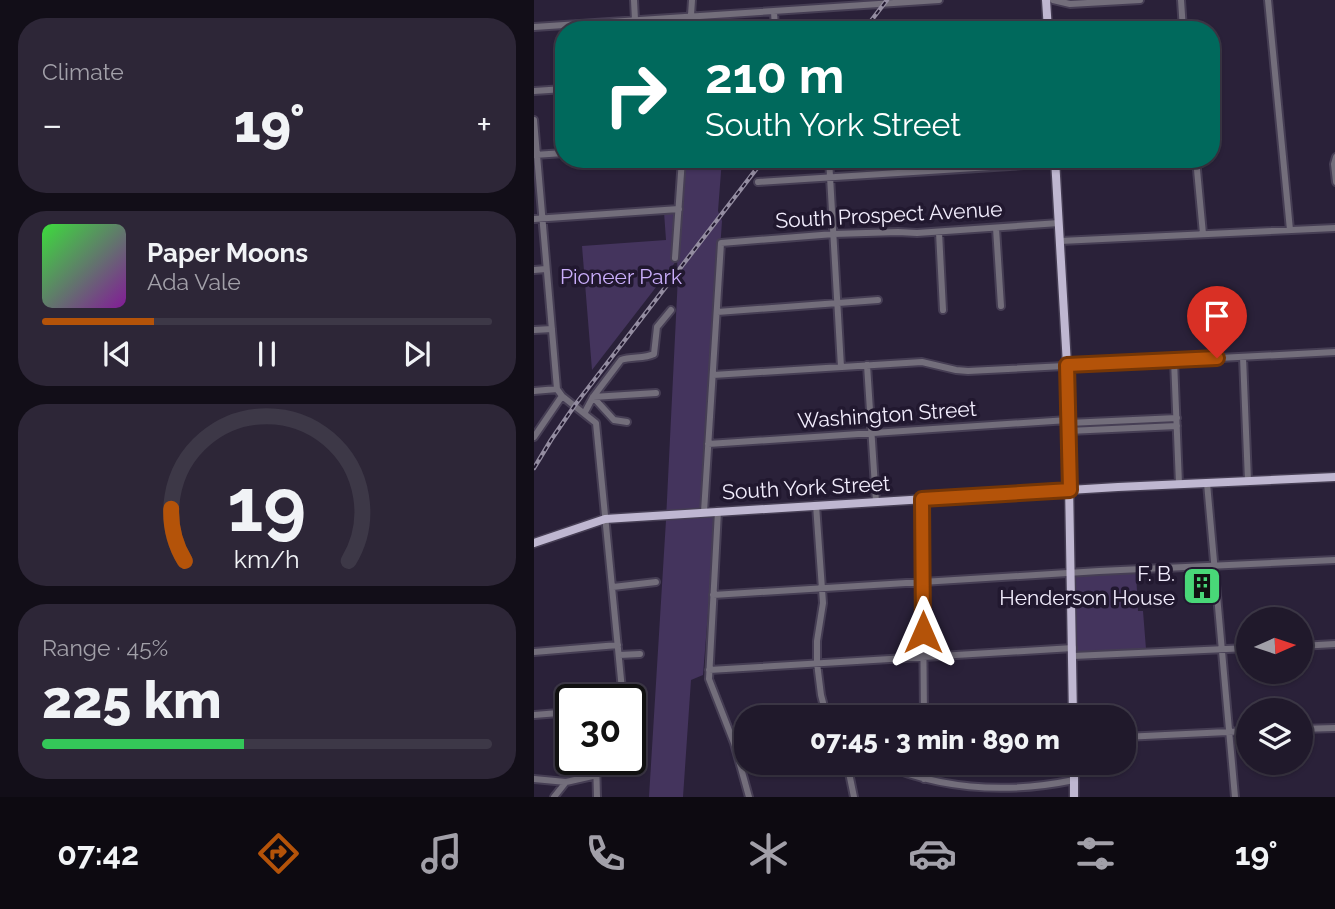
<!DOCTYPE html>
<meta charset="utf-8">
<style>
:root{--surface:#20192b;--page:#2d2637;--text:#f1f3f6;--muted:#a2a0a9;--line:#3d3847;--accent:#b45309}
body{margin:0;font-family:Raleway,sans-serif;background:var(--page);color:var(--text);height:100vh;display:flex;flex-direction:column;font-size:26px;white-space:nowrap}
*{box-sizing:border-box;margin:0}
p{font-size:23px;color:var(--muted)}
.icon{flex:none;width:38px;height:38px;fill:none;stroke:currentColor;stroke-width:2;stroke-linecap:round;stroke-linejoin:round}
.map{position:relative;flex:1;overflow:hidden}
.side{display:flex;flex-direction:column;gap:18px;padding:18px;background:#120e18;width:534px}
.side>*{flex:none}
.banner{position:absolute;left:21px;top:21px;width:665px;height:147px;border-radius:28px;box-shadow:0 2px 5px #0004,0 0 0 2px var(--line);background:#00695c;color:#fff;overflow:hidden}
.needle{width:46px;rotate:87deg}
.buttons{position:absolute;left:702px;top:607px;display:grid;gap:14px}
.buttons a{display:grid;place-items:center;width:77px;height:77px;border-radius:50%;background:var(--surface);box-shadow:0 2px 5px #0004,0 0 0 2px var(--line);font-size:35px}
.speed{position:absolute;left:21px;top:684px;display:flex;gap:14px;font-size:35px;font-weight:700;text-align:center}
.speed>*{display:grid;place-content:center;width:91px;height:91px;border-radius:50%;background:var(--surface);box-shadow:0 2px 5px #0004,0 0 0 2px var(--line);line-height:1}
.speed .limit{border:4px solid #111;border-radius:10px;background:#fff;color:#111}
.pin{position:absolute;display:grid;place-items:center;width:60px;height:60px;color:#fff;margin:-72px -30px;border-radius:50% 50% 50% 0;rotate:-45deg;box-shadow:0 0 7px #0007}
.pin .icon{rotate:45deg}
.me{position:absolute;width:77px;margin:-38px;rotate:0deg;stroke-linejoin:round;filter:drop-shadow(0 0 5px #0008)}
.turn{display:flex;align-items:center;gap:24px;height:147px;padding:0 35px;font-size:32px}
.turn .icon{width:91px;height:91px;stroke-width:2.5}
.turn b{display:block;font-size:49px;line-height:60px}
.big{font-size:52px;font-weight:800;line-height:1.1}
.side .widget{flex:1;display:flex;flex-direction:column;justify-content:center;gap:10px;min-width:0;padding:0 24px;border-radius:28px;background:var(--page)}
.side .dial{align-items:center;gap:0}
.dial svg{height:182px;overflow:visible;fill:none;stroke:var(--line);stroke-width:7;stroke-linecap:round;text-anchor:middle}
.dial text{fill:var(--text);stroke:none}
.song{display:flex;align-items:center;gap:21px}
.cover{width:84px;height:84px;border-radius:10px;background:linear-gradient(135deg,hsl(120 70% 55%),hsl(290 70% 35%))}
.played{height:7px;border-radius:4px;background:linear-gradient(90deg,var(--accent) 25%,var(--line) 25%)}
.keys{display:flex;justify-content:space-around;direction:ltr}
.heat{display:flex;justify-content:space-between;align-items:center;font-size:38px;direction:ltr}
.charge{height:10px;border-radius:5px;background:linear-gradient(90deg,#34c759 45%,var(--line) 0)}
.trip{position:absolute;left:200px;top:705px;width:402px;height:70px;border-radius:28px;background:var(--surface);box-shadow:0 2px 5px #0004,0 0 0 2px var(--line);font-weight:800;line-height:70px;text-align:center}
.dock{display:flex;height:112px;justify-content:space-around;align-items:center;background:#0d0a11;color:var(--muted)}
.dock .icon{width:49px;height:49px}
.dock .current{color:var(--accent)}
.dock b{font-size:32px;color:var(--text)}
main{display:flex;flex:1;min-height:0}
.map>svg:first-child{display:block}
</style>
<main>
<section class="side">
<div class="widget"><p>Climate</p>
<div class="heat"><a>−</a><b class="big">19°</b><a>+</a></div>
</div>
<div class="widget">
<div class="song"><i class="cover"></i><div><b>Paper Moons</b><p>Ada Vale</p></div></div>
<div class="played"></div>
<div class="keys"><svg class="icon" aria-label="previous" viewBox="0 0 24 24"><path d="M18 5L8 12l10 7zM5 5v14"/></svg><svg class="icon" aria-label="pause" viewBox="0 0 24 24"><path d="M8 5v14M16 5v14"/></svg><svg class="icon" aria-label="next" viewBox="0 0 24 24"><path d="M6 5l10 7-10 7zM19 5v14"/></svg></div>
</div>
<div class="widget dial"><svg viewBox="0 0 100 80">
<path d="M14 69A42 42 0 1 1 86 69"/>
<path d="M14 69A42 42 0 0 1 8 46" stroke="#b45309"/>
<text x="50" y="56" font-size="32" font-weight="700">19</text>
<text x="50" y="72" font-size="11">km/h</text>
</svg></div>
<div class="widget"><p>Range · 45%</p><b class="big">225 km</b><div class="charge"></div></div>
</section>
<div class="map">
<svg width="802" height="797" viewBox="0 0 802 797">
<rect width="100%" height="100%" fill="#2a2139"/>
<!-- green -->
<path fill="#44345d" d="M147,159H188L184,211L188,221L168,514H182L169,675L157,680L149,797H115L132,520L144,276L143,260L58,370L48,246L132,240L130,212H142Z
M602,572L604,611H609L612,649L542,653L540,575Z"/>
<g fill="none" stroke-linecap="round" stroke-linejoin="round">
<!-- minor casing -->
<g stroke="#463e54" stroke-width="10">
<path id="minor" d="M100,0L101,20
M519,0L536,4L606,0
M647,0L649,30
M734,0L756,230
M240,11L241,30
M0,27L405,0
M156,30L158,0
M0,91L30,89
M0,120L23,389L28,396L62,423L89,700
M0,155L30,153
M802,157L800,164L802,182
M295,159L307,367
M662,159L669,234
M224,182L521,163
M0,219L145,209
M462,228L467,306
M405,232L409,310
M526,241L802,228
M141,258L148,159
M0,270L12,269
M183,312L344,300
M0,330L18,329
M709,357L714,481
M640,360L645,484
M333,365L342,502
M179,375L388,362L422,370L434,371L802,352
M0,391L23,389
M59,397L122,393
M59,397L80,420L93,422
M51,412L59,397L87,360C97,356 110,359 120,354L123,327L137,310
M534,423L643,418
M534,431L643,426
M0,437L28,396
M174,444L534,420
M673,483L701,797
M388,499L390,718
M282,505L289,603L283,641V663L287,695L293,718
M184,511L175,679L200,743L215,797
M170,512L187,243L300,234L364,232L383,233L525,223
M79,587L122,582
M179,595L565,571L802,560
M766,646L802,644
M0,652L84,645
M85,655L106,654
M539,656L714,648
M175,670L539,648
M0,715L37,712
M766,729L802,728
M590,737L714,731
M62,760L63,797
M313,763L320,797
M345,763C408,790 473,794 540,780
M390,763V779
M0,779L32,782
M20,797L32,782L63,775"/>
</g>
<!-- major casing -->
<g stroke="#463e54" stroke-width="11">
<path id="major" d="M512,0L514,30
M521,159L533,365L539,718
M0,543L71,519L584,487L802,477
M540,763V797"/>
</g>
<!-- minor -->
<use href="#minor" stroke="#736e7b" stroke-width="6"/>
<!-- major -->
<use href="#major" stroke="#bfb7d1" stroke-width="8"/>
<!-- rail casing -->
<g stroke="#948da1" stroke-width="4.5">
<path id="rail" d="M330,30L353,0
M0,468L17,440L41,405L230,159"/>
</g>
<!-- rail -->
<use href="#rail" stroke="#21182f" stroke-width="2" stroke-dasharray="5" stroke-linecap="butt"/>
</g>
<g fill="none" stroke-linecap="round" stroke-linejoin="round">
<!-- route casing -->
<g stroke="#753606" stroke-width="18">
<path id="route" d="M389,632L388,499L536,490L533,365L683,358"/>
</g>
<!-- route -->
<use href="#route" stroke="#b45309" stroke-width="12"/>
</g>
<!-- icons -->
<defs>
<g id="building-square" transform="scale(2.0125)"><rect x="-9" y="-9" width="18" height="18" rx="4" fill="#49d778" stroke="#21182f"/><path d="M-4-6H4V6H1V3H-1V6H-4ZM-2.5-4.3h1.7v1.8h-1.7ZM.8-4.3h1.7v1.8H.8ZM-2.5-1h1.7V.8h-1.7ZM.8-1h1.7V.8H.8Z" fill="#111"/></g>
</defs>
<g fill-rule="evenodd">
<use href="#building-square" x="668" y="586"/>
</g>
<g text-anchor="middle" stroke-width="7" stroke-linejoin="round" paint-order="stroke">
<!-- street labels -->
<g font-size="21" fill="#f2edfd" stroke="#21182f">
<text transform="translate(355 215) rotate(-3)" y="7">South Prospect Avenue</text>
<text transform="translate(353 415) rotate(-4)" y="7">Washington Street</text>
<text transform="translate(272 488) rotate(-3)" y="7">South York Street</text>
</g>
<!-- park labels -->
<g font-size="21" fill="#caaefb" stroke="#21182f">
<text x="87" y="284">Pioneer Park</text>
</g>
<!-- poi labels -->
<g font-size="21" fill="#f2edfd" stroke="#21182f" text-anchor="end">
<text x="641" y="581">F. B.<tspan x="641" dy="24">Henderson House</tspan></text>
</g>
</g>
</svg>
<div class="buttons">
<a><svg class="needle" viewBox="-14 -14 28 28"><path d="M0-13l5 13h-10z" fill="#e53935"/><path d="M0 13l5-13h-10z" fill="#a2a0a9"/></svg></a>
<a><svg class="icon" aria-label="layers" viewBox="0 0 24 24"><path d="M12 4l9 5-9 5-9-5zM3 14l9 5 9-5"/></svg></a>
</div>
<div class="speed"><div class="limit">30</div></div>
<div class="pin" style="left:683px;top:358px;background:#d93025"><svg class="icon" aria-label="arrive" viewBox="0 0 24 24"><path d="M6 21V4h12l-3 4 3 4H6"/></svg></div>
<svg class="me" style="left:389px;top:632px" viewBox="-20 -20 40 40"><path d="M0-17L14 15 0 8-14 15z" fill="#b45309" stroke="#fff" stroke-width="4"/></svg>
<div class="trip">07:45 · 3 min · 890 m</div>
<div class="banner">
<div class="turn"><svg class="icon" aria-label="right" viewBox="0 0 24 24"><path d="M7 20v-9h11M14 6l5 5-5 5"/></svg><div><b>210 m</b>South York Street</div></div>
</div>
</div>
</main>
<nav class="dock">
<b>07:42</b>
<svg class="icon current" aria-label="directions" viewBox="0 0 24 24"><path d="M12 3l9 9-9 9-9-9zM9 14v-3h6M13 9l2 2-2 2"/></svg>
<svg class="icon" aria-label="music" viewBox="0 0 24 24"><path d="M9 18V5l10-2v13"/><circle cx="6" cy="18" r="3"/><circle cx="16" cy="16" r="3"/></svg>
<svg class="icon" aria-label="phone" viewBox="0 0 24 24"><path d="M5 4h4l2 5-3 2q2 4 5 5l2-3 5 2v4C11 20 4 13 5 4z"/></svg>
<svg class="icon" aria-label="climate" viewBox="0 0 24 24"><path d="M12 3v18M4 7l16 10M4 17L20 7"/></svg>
<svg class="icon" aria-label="car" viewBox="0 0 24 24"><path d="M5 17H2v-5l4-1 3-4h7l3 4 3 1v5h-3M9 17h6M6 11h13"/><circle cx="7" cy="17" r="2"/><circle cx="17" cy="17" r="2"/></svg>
<svg class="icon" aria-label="filters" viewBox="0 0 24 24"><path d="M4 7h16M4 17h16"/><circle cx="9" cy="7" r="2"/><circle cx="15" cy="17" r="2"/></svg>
<b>19°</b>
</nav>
